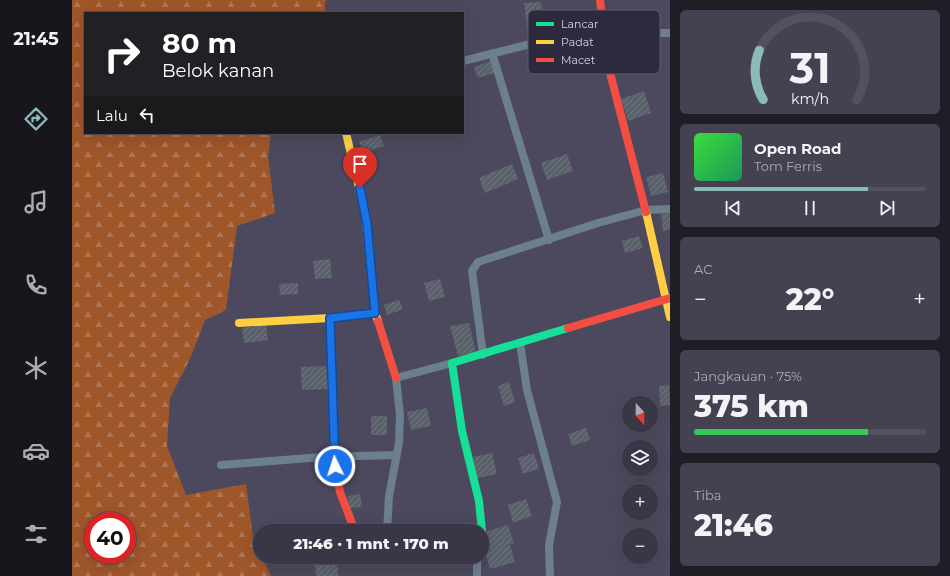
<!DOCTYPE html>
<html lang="id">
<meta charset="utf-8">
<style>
:root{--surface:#393746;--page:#444251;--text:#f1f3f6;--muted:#abacb3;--line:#53515f;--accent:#8bbbb9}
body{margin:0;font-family:Montserrat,sans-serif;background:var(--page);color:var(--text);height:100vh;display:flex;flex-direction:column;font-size:15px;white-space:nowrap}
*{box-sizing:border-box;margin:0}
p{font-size:13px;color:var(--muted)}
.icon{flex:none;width:22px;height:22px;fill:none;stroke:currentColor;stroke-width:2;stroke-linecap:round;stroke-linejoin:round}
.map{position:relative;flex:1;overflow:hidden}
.side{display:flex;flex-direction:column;gap:10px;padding:10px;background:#1f1e26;width:280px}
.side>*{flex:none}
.top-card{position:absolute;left:12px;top:12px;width:380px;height:122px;border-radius:0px;box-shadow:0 4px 16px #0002,0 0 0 1px var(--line);background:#202124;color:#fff;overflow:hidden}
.needle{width:26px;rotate:159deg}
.controls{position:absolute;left:550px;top:396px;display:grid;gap:8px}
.controls a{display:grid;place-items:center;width:36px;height:36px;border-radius:50%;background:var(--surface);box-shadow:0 4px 16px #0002,0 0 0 1px var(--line);font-size:20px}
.speed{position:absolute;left:12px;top:512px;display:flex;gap:8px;font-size:20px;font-weight:700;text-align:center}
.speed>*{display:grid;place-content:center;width:52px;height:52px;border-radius:50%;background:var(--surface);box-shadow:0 4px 16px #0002,0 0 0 1px var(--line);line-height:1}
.speed .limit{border:6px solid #d22;background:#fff;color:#111}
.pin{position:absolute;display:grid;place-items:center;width:34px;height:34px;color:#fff;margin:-41px -17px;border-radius:50% 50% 50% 0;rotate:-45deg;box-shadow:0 0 4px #0007}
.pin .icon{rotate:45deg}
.me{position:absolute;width:44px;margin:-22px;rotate:356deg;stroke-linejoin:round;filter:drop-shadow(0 0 3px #0008)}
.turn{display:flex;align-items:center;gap:14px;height:84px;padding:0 12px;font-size:18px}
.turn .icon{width:52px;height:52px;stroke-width:2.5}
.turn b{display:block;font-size:28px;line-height:34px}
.then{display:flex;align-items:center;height:38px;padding:0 12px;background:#0003;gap:8px;font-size:15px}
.big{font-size:30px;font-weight:800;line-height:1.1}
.side .widget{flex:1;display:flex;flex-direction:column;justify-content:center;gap:6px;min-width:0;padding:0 14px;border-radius:6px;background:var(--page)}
.side .dial{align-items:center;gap:0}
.dial svg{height:104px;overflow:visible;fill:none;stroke:var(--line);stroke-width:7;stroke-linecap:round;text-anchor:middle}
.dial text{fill:var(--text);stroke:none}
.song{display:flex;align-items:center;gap:12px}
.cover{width:48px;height:48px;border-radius:6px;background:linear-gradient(135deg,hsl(120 70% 55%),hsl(150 70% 35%))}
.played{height:4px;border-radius:2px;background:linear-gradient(90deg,var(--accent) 75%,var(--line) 75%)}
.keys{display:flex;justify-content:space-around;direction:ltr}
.heat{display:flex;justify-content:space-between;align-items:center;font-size:22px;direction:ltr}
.charge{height:6px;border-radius:3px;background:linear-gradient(90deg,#34c759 75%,var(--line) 0)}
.trip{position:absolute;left:181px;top:524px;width:236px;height:40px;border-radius:20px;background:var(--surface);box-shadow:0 4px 16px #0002,0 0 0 1px var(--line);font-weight:800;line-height:40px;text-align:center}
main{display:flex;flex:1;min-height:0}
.menu{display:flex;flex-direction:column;width:72px;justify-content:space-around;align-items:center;background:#17161c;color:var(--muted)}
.menu .icon{width:28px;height:28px}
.menu .active{color:var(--accent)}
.menu b{font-size:18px;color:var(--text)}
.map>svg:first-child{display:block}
</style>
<main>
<nav class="menu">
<b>21:45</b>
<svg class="icon active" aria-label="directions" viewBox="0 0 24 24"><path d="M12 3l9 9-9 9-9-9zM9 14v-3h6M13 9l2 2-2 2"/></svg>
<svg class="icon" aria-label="music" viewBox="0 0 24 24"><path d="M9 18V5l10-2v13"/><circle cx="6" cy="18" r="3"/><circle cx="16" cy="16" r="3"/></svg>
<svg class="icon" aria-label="phone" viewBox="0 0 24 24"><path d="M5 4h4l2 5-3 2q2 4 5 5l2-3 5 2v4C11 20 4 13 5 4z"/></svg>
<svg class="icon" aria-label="climate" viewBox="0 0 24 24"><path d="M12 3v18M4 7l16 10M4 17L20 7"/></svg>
<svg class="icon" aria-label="car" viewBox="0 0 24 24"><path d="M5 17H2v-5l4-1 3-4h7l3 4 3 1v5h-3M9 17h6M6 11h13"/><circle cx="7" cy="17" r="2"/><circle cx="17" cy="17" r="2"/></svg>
<svg class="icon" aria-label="filters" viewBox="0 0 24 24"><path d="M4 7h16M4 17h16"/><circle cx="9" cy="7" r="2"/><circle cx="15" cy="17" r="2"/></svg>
</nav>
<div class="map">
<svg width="598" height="576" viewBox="0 0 598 576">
<defs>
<pattern id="forest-firs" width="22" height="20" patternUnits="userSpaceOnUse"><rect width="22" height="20" fill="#9f5629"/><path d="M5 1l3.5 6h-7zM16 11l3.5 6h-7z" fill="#b07553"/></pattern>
<pattern id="building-hatch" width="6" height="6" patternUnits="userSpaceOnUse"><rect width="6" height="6" fill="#5a616a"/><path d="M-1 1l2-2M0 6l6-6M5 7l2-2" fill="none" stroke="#71777f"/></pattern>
</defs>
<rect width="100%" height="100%" fill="#4c495e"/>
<!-- forest -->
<path fill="url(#forest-firs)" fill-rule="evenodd" d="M0,0H255L253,2V13H13V133H199L196,156L203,213L165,226L154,310L133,320L118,359L98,398L95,446L114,495L174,484L181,537L188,552V557H190L199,576H0ZM21,521H55V555H21Z"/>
<!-- building -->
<path fill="url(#building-hatch)" d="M469,2L471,24L455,26L452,3Z
M419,61L423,73L406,78L402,67Z
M572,91L579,113L556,121L549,99Z
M308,135L312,146L291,153L287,142Z
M495,154L501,171L475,180L469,163Z
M440,164L446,179L413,193L407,178Z
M591,173L596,192L579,196L574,177Z
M598,213V230L591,231L589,214Z
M567,236L571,248L553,253L550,241Z
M258,259L260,278L243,279L241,261Z
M368,279L373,297L357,301L352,283Z
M226,283V294L208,295L207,284Z
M327,300L331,309L315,315L312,305Z
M397,323L404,352L386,356L378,326Z
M194,325L196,340L172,343L170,328Z
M256,366L257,389L230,390L229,367Z
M437,382L443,402L432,406L426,386Z
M597,385L598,405L588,406L587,386Z
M355,408L359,426L339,430L335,412Z
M299,416H315V435H299Z
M514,428L518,440L500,446L496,434Z
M420,453L425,474L405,478L401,457Z
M462,453L467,469L451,474L446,458Z
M288,494L290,507L277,508L276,496Z
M454,499L460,516L441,523L436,505Z
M436,525L442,543L427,548L438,545L443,562L418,569L413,552L418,550L413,532Z
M265,562L266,576H244L243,565Z"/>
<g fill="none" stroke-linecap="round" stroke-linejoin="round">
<!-- street -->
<path stroke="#6b7f8c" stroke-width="8" d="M420,53L477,240
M391,61L490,36L529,33H598
M258,318L303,313
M448,343L455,390L485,502L477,545L478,576
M411,355L400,271L406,262L526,223L574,210L598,209
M149,465L250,457L324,455
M315,531L317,496L327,443L328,415L324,378L380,363
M293,557H303
M405,557V576"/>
<!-- fast -->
<path stroke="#16e098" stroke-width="8" d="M410,531L407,501L390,431L380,363L496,328"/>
<!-- slow -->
<path stroke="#ffcf43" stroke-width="8" d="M274,133L293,213L303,313L306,321
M574,212L598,317
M167,323L258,318L260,397"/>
<!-- jam -->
<path stroke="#f24e42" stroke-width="8" d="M528,0L536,65L574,212
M306,321L324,378
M496,328L598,298
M260,397L262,457L268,492L283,531"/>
</g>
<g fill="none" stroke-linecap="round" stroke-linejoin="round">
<!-- route casing -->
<g stroke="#114b97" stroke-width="10">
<path id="route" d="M263,466L258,318L303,313L295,224L288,188"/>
</g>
<!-- route -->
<use href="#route" stroke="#1a73e8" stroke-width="7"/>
</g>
<!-- legend -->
<rect x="456" y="10" width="132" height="64" rx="6" fill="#2c2a3c" stroke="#5e5c70" stroke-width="1"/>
<rect x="464" y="22" width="18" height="4" fill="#16e098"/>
<rect x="464" y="40" width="18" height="4" fill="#ffcf43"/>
<rect x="464" y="58" width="18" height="4" fill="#f24e42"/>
<g font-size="11" fill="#d4d2ea">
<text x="489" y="28">Lancar</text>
<text x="489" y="46">Padat</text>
<text x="489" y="64">Macet</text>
</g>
</svg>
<div class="controls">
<a><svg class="needle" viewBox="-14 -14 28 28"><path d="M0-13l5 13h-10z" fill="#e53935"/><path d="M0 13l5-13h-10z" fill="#abacb3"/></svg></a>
<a><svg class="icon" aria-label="layers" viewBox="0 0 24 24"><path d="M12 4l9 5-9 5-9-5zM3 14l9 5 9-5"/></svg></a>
<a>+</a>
<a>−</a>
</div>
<div class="speed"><div class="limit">40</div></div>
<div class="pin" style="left:288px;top:188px;background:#d93025"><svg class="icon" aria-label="arrive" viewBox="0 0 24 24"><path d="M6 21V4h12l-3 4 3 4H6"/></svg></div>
<svg class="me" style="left:263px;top:466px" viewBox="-20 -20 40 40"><circle r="17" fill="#1a73e8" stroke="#fff" stroke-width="3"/><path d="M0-11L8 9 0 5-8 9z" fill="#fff"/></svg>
<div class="trip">21:46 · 1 mnt · 170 m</div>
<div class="top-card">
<div class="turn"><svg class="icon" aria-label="right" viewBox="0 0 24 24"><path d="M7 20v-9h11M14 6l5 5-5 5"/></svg><div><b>80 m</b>Belok kanan</div></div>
<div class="then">Lalu<svg class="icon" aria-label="left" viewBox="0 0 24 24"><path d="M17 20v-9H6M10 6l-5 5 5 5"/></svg></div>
</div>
</div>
<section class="side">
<div class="widget dial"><svg viewBox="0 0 100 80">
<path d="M14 69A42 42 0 1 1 86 69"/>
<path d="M14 69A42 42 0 0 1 11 31" stroke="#8bbbb9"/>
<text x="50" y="56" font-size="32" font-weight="700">31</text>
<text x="50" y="72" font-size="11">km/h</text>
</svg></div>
<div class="widget">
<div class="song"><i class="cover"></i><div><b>Open Road</b><p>Tom Ferris</p></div></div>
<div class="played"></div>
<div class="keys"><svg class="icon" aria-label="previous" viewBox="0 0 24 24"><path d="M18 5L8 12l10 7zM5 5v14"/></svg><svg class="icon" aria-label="pause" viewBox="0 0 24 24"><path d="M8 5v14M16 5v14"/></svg><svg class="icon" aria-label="next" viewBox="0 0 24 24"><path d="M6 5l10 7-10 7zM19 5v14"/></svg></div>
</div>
<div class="widget"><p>AC</p>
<div class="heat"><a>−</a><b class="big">22°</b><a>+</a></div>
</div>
<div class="widget"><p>Jangkauan · 75%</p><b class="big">375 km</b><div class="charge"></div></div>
<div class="widget"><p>Tiba</p><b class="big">21:46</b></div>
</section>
</main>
